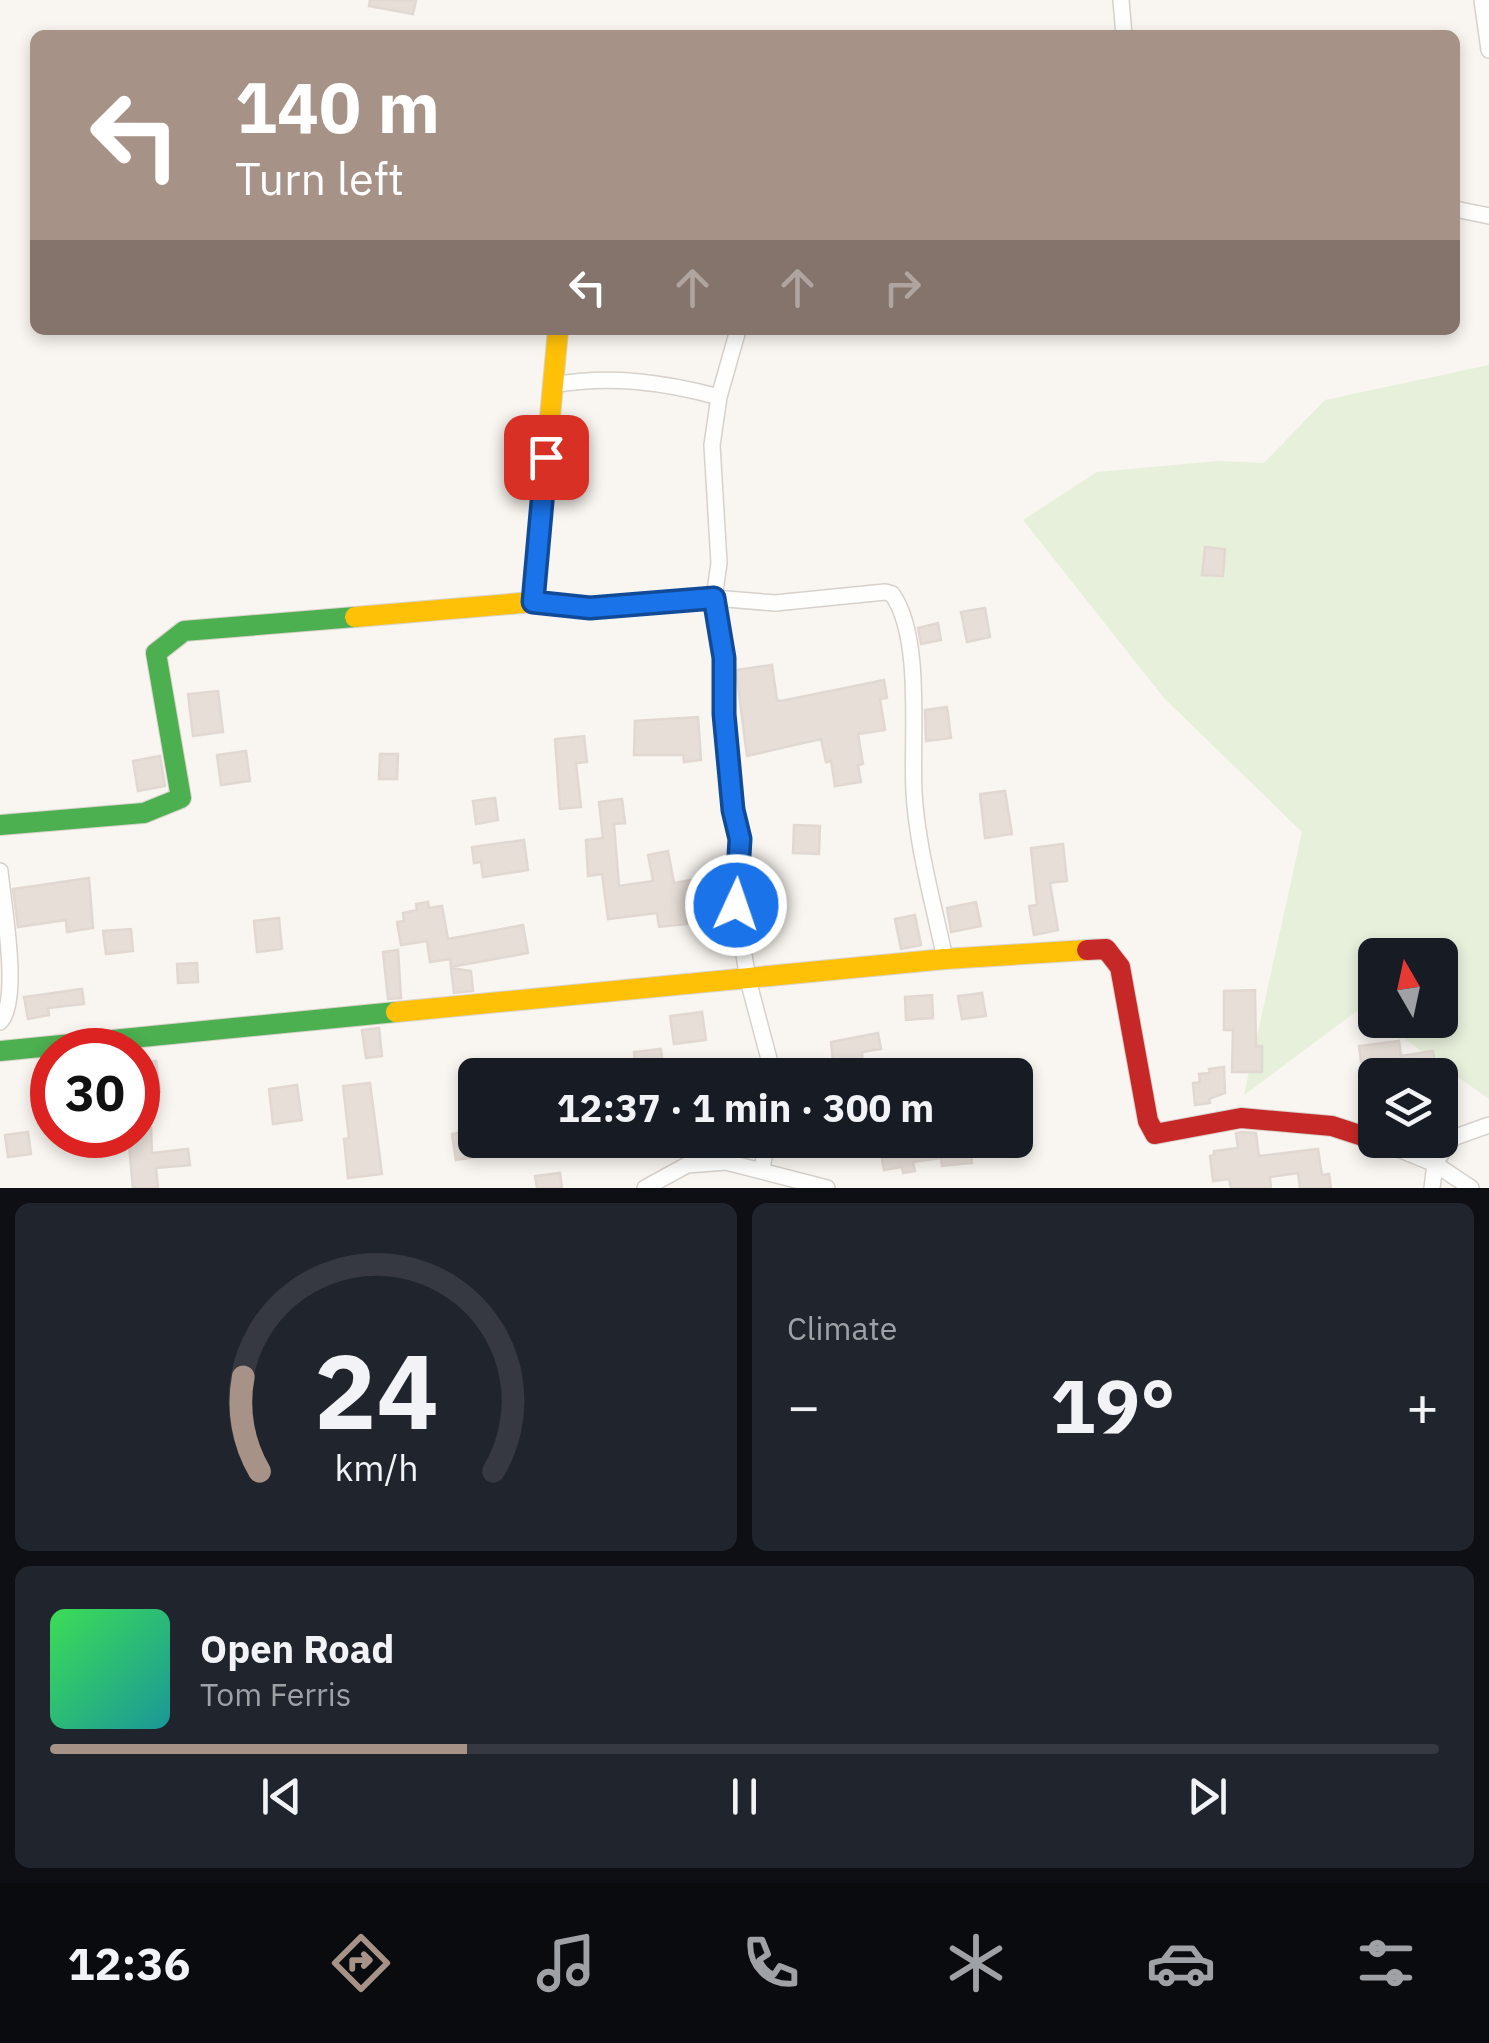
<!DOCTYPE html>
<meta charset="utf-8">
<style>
:root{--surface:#171b24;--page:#20242c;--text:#f1f3f6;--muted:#9ea1a6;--line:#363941;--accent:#a69286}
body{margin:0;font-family:"IBM Plex Sans",sans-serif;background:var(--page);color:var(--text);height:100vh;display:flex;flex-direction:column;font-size:38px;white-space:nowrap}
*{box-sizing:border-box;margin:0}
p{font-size:32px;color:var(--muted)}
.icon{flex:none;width:55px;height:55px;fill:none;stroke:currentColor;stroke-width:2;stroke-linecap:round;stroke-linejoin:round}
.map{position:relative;height:1188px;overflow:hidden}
.side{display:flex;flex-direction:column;gap:15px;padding:15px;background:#0d0f14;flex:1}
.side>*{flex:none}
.guide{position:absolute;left:30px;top:30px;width:1430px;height:305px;border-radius:15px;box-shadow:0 5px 15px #0003;background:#a69286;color:#fff;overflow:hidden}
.needle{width:65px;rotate:351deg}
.fabs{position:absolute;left:1358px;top:938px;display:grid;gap:20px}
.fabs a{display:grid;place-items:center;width:100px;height:100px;border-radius:15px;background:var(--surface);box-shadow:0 5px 15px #0003;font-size:50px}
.speed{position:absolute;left:30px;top:1028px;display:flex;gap:20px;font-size:50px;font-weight:700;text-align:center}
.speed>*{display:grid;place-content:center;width:130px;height:130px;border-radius:50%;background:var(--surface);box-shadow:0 5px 15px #0003;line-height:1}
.speed .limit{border:15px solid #d22;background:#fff;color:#111}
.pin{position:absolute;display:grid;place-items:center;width:85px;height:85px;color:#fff;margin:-42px;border-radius:20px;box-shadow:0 5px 15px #0006}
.me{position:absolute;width:110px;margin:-55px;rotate:3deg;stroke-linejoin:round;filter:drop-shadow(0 0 8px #0008)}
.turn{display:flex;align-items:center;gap:35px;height:210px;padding:0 40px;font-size:45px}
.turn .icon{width:130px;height:130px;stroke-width:2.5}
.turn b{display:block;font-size:70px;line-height:85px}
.lanes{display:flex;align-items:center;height:95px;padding:0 40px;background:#0003;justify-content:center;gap:50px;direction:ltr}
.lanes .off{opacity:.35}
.big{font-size:75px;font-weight:700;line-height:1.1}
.side .card{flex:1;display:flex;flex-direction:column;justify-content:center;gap:15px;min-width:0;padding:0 35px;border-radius:15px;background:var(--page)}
.side .dial{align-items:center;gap:0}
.dial svg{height:260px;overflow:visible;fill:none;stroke:var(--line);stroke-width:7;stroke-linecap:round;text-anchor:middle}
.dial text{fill:var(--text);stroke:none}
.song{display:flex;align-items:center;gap:30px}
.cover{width:120px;height:120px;border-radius:15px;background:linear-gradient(135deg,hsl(130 70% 55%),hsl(180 70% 35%))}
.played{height:10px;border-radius:5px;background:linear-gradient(90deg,var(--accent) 30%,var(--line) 30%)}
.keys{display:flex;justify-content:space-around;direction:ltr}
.heat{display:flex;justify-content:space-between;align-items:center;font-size:55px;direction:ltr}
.side .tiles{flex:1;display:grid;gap:15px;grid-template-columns:1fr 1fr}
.card:last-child{grid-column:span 2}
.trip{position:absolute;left:458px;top:1058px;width:575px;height:100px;border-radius:15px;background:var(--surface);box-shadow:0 5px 15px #0003;font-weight:700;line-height:100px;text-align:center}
.tab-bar{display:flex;height:160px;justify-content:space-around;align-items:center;background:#090b0e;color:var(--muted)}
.tab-bar .icon{width:70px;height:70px}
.tab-bar .on{color:var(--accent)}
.tab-bar b{font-size:45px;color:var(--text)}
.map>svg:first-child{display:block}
</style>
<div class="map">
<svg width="1489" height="1188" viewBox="0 0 1489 1188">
<rect width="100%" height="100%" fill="#f9f5f0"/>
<!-- green -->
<path fill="#e7f0db" d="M1489,365V1099L1378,1020H1440V955H1375V1018L1361,1008L1244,1095L1302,832L1164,698L1023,520L1097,472L1218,461L1264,463L1325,400Z"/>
<!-- building -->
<path fill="#e6ded7" stroke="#e2d8d2" stroke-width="2.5" d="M370,0H416L413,14L369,6Z
M1205,547L1225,549L1223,576L1202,575Z
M985,608L990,637L967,642L961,612Z
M938,623L941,640L921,644L918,628Z
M772,665L777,700L781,701L884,680L887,698L880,699L885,730L858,734L863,764L858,765L861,782L835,786L831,761L826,762L821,739L747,756L736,670Z
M218,691L223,732L193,736L188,694Z
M947,707L951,738L926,741L925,710Z
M698,717L701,760L684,762L683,755H634L635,721Z
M584,736L587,762L576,763L581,807L560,809L555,739Z
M246,751L250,781L221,785L217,755Z
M380,754H398L397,779H379Z
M160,756L165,786L138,791L133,761Z
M1005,791L1012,834L985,838L980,794Z
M495,798L498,820L476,824L473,801Z
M622,799L625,823L614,824L619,886L653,881L648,855L668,851L674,883L715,876L719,899L685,905L687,924L659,927L657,913L608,919L602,874L588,876L586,840L603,838L599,802Z
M794,825L820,826L819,854L793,853Z
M524,840L528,870L483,877L481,862L474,863L472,847Z
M1063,844L1067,881L1050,883L1058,930L1034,935L1029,906L1037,905L1031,848Z
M89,878L93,928L67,932L66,920L18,927L13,889Z
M428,902L429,908L442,906L448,939L523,925L528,953L451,967L450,959L430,962L427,941L401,945L397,922L404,921L403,913L417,910L416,904Z
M976,902L981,926L951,932L947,908Z
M915,915L921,945L901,949L895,919Z
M279,918L282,949L257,952L254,921Z
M131,929L133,951L106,954L103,931Z
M398,950L401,998L388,999L383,952Z
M197,963L198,982L178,983L177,964Z
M451,968L471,971L473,991L454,993Z
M82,989L84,1004L48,1008L49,1015L28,1019L24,997Z
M1255,990L1256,1046H1262V1072H1232L1233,1030H1224V991Z
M982,993L986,1016L962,1019L958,996Z
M932,995L933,1018L906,1020L905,997Z
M702,1012L706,1040L674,1044L670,1016Z
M1402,1020H1430L1432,1030L1403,1034Z
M379,1028L382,1056L366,1058L362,1030Z
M878,1033L881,1049L862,1052L863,1066L834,1070L831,1042Z
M1399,1041L1401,1056L1433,1051L1437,1075H1374L1372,1061L1361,1062L1359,1046Z
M661,1049L664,1075H636L634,1052Z
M156,1061L160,1092L138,1095V1064Z
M1224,1067L1225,1093L1209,1099L1210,1103L1195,1105L1193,1083L1200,1082L1199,1074L1210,1073L1209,1069Z
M370,1083L382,1174L348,1178L344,1139L349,1138L343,1086Z
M297,1085L302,1120L273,1124L269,1089Z
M151,1128L152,1153L188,1149L190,1165L156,1168L158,1188H133L128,1135H138V1129Z
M475,1130V1140H483L486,1155L456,1160L452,1134Z
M28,1132L31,1154L8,1157L5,1135Z
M1242,1132L1256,1133L1259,1156L1318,1149L1322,1175L1329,1174L1331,1188H1300L1298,1173L1270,1177L1271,1188H1231L1229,1179L1213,1181L1210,1156L1214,1155V1151L1238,1148L1236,1133Z
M898,1140H1010L1012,1151L996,1154L994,1149L971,1154L972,1163L942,1166L941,1158L913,1162L915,1171L903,1173L902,1167L884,1170L879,1143Z
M560,1173L562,1188H537L535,1176Z"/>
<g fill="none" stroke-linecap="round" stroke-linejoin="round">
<!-- street casing -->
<g stroke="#d7d1cb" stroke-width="18">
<path id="street" d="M1121,0L1124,35
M1482,0L1489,50
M1455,209L1489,216
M738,330L719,397L712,445L719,563L714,598L724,658V714L733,809L740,839L736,905L748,980L769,1059L768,1075
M553,385C610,375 664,382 719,397
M533,602L590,608L714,598L775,603L885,592L892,594C923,637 911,740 914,792C917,847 934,905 945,959
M0,871C3,903 21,1001 0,1022
M1376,1140L1435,1164L1471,1188
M762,1169L767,1140
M645,1188L687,1165L726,1162L827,1188
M1432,1188L1435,1164L1450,1139L1489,1125"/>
</g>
<!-- fast casing -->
<g stroke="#d9d2cb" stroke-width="22">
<path id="fast" d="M0,825L144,813L181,798L156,653L184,631L355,617
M0,1051L396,1012"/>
</g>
<!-- slow casing -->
<g stroke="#d9d2cb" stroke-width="22">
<path id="slow" d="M355,617L533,602L558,330
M396,1012L945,959L1087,950"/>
</g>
<!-- jam casing -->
<g stroke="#d9d2cb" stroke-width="22">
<path id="jam" d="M1087,950L1106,949L1120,967L1148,1121L1155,1134L1241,1118L1332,1126L1375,1140"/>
</g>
<!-- street -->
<use href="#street" stroke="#fefefd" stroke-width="15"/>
<!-- fast -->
<use href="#fast" stroke="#4caf50" stroke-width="20"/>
<!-- slow -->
<use href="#slow" stroke="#ffc107" stroke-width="20"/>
<!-- jam -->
<use href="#jam" stroke="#c62828" stroke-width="20"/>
</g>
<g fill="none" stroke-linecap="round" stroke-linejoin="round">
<!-- route casing -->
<g stroke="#114b97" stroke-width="25">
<path id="route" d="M546,457L533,602L590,608L714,598L724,658V714L733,810L740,839L736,905"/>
</g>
<!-- route -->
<use href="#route" stroke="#1a73e8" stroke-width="18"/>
</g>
</svg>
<div class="fabs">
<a><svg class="needle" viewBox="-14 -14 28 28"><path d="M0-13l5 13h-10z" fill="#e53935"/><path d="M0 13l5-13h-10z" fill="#9ea1a6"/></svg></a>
<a><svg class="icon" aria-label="layers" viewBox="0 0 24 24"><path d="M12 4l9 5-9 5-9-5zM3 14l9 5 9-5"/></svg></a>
</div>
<div class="speed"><div class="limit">30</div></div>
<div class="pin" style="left:546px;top:457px;background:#d93025"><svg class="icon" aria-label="arrive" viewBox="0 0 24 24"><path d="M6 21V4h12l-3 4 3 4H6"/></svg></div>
<svg class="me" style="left:736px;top:905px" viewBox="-20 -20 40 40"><circle r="17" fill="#1a73e8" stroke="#fff" stroke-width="3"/><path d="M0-11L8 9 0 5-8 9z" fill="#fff"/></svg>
<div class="trip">12:37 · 1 min · 300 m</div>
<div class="guide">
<div class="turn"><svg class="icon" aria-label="left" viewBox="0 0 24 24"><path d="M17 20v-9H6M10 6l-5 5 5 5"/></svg><div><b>140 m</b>Turn left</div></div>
<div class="lanes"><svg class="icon" aria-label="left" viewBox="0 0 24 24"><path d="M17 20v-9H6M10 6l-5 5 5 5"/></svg><svg class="icon off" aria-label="ahead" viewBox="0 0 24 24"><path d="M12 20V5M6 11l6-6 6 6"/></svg><svg class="icon off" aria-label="ahead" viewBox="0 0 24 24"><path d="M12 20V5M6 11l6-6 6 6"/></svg><svg class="icon off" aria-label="right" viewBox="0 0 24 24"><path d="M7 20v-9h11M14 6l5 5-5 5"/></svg></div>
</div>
</div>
<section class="side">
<div class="tiles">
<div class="card dial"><svg viewBox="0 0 100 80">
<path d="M14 69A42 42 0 1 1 86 69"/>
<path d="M14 69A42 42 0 0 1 9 40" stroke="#a69286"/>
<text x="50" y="56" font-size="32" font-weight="700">24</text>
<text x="50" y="72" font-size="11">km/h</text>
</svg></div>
<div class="card"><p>Climate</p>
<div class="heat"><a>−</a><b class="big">19°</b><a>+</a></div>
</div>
<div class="card">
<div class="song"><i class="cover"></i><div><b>Open Road</b><p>Tom Ferris</p></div></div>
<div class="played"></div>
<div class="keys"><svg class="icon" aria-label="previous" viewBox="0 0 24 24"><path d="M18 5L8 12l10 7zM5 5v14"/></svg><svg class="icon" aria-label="pause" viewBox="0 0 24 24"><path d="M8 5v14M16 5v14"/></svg><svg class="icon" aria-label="next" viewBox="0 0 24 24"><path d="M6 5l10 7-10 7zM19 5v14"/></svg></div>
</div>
</div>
</section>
<nav class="tab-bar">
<b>12:36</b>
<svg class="icon on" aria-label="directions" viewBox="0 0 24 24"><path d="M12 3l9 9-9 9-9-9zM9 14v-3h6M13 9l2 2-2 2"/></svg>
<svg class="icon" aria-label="music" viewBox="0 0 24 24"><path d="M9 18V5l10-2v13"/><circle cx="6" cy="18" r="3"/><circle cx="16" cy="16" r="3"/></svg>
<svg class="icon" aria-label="phone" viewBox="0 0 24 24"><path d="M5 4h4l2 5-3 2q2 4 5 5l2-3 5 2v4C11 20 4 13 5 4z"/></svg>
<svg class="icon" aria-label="climate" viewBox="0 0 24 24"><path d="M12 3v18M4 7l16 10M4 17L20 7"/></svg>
<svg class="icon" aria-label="car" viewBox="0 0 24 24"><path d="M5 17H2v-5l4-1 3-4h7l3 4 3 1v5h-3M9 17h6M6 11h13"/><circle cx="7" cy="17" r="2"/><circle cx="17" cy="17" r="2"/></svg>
<svg class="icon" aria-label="filters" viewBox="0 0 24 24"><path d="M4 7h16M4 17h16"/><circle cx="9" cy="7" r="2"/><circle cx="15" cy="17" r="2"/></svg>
</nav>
